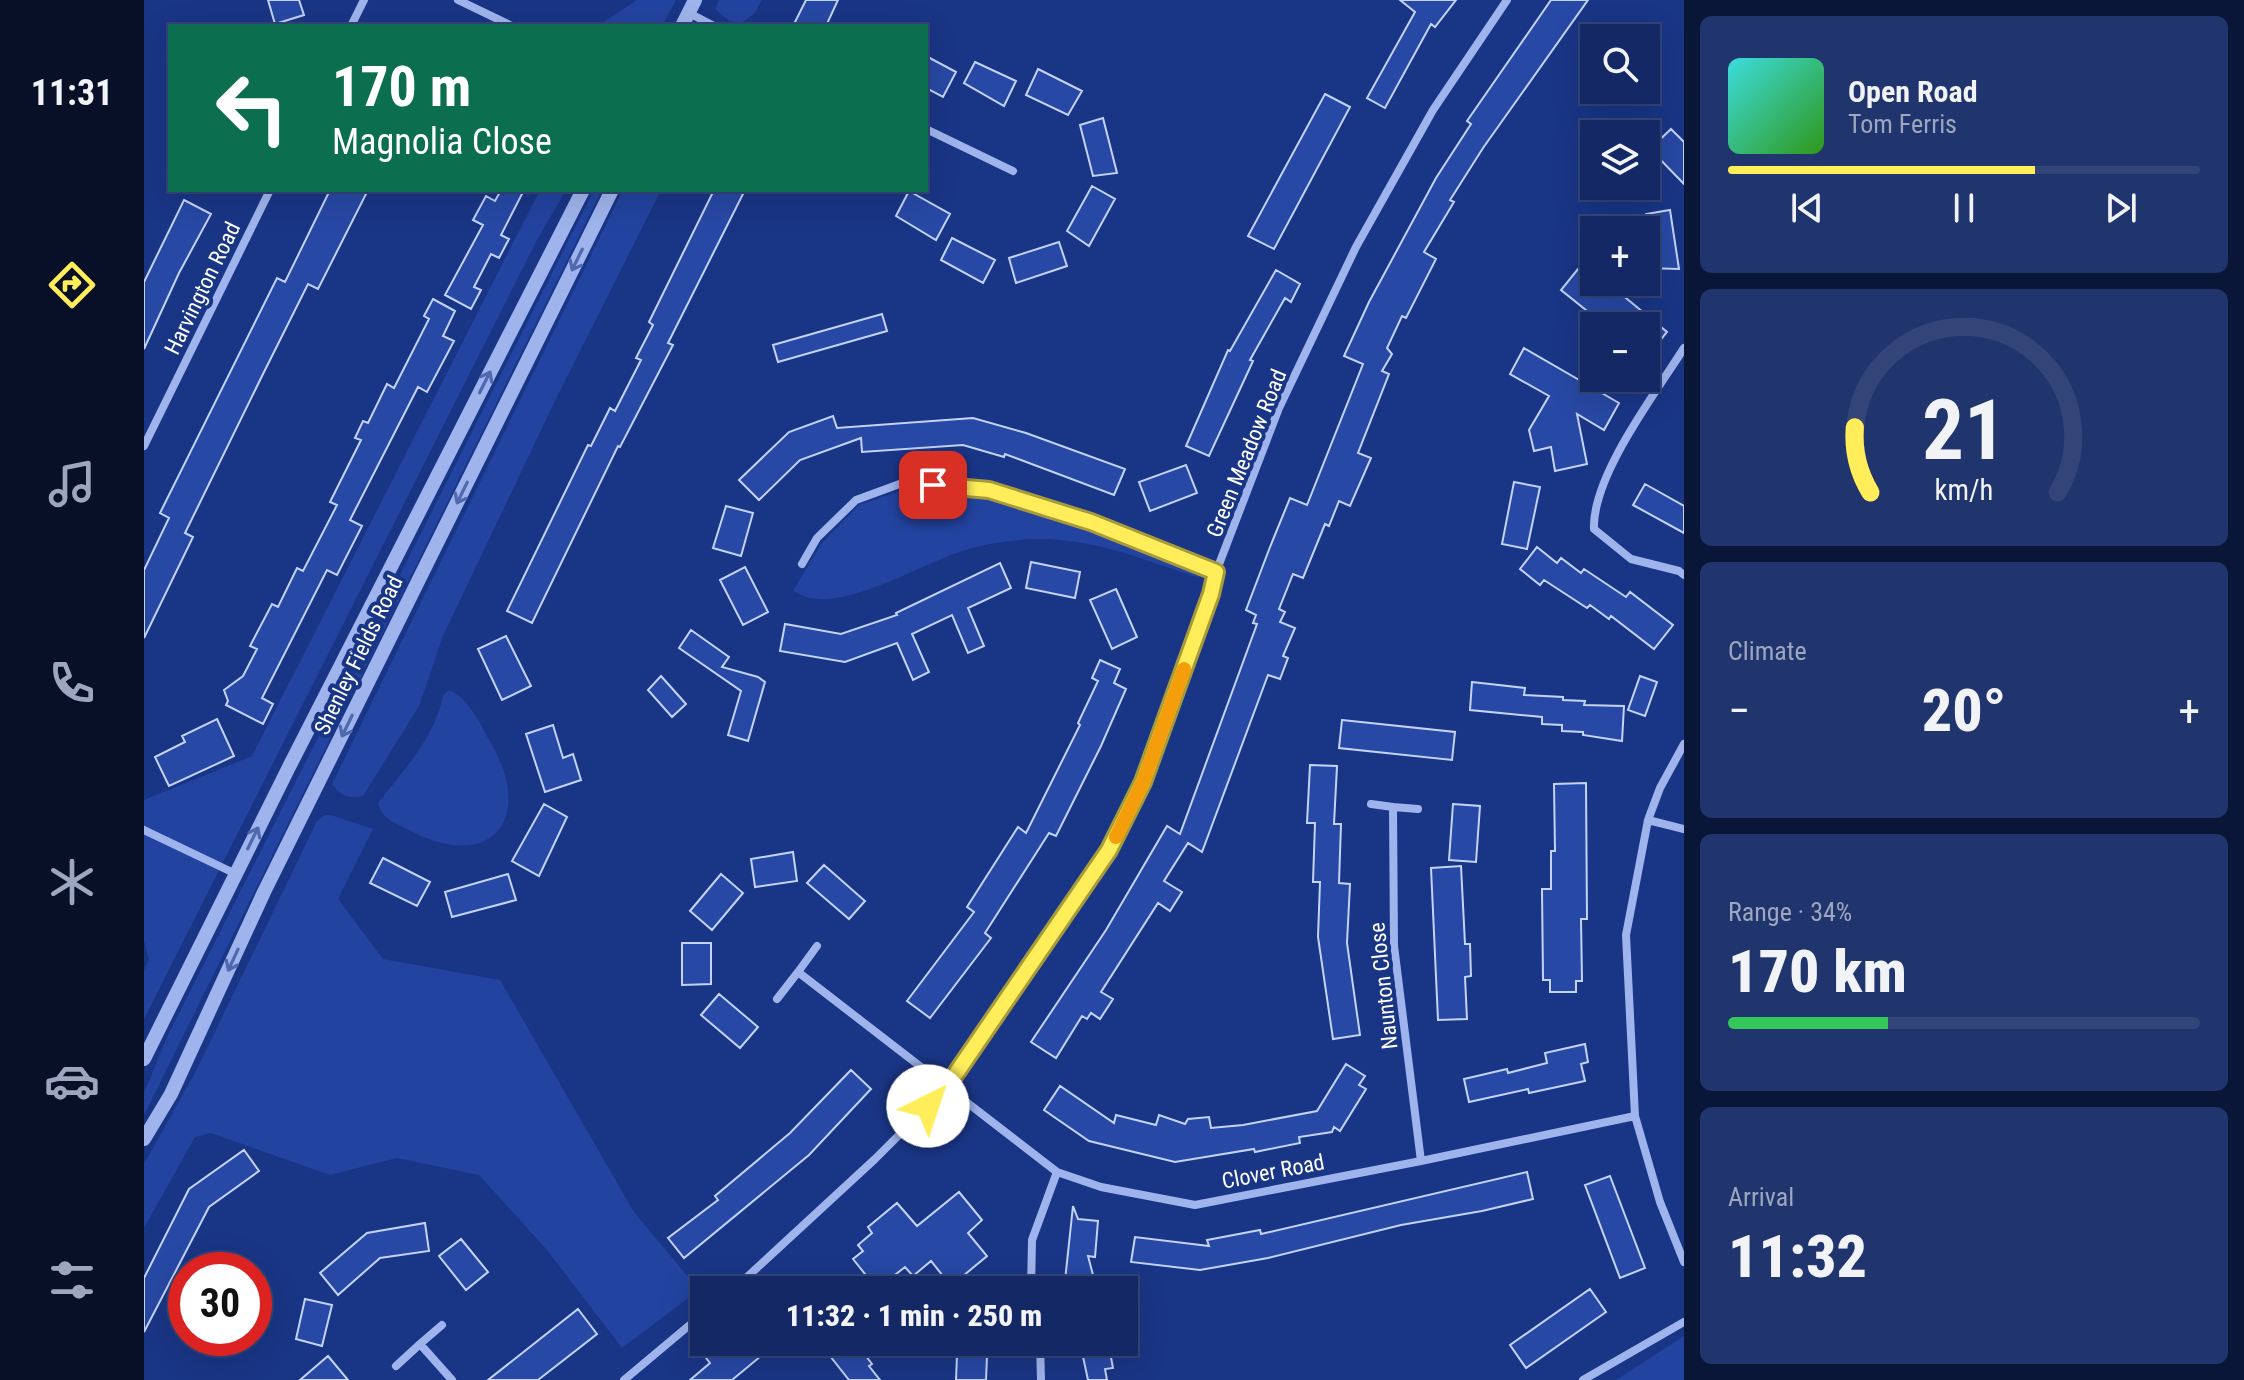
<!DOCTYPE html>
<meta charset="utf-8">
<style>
:root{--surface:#132864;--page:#20346d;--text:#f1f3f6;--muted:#9da6bf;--line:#324478;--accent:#ffed5a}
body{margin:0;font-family:"Roboto Condensed",sans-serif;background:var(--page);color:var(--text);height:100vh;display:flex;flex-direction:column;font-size:30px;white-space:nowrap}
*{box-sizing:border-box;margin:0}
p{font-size:26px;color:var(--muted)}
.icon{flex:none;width:44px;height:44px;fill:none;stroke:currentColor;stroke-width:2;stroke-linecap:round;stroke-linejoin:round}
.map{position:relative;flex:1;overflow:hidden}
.side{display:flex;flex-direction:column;gap:16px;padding:16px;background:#0a1637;width:560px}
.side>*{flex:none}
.banner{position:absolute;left:24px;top:24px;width:760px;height:168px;border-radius:0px;box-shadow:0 8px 32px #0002,0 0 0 2px var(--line);background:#0b6e4f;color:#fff;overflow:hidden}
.fabs{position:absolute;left:1436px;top:24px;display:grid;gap:16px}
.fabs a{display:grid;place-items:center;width:80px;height:80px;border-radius:0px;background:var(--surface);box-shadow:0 8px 32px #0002,0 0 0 2px var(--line);font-size:40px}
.speed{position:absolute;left:24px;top:1252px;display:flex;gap:16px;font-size:40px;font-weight:700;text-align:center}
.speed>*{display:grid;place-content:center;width:104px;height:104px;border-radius:50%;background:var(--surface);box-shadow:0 8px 32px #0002,0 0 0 2px var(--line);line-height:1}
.speed .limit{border:12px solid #d22;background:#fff;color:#111}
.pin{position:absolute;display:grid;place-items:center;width:68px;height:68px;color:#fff;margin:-34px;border-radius:16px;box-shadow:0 4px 12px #0006}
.me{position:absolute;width:88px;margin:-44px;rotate:41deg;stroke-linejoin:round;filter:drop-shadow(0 0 6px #0008)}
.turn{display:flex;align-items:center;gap:28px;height:168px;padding:0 32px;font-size:36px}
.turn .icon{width:104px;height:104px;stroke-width:2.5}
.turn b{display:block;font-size:56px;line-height:68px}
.big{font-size:60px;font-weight:800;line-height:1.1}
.side .widget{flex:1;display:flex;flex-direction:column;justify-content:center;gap:12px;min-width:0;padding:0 28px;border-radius:12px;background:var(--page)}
.side .dial{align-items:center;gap:0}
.dial svg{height:208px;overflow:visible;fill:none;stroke:var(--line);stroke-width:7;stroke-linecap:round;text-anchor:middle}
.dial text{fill:var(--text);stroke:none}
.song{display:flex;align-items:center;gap:24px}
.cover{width:96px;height:96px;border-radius:12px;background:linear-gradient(135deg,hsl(180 70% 55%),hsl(110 70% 35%))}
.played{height:8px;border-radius:4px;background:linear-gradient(90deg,var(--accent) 65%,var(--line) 65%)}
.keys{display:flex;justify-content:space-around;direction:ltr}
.heat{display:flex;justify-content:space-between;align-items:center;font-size:44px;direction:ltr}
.charge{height:12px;border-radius:6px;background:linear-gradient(90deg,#34c759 34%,var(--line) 0)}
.trip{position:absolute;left:546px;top:1276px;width:448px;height:80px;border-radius:0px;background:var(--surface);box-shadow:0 8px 32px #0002,0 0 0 2px var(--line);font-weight:800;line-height:80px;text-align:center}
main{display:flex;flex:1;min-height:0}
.menu{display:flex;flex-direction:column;width:144px;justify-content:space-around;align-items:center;background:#081028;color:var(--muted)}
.menu .icon{width:56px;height:56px}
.menu .current{color:var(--accent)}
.menu b{font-size:36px;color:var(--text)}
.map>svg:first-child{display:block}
</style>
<main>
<nav class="menu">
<b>11:31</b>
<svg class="icon current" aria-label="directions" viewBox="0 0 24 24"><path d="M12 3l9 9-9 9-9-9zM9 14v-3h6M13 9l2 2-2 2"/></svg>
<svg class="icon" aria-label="music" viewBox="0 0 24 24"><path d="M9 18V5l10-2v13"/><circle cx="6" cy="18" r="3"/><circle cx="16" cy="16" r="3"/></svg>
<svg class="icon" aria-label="phone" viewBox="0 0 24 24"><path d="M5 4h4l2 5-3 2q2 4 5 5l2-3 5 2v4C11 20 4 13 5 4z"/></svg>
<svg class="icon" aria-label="climate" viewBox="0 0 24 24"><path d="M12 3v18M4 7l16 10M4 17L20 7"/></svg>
<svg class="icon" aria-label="car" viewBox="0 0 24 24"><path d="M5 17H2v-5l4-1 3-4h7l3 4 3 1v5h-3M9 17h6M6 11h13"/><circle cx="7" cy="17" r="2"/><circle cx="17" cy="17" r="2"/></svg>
<svg class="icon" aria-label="filters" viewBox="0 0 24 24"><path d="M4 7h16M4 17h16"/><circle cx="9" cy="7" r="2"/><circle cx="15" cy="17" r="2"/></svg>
</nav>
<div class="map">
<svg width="1540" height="1380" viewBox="0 0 1540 1380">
<rect width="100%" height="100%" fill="#193585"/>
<!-- green -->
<path fill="#22439f" d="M493,0H532L518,26H458L461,21Z
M575,0H618L610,14L597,23L585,21L571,9Z
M396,190H422L393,240L0,1019V970L5,960L0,941V800L108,756Z
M450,190H458L0,1115V1093L23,1037Z
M479,190H517L409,405L299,636L275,706L219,796C204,799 198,797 188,784Z
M765,488L845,495L946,527L1057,570L1055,578C1001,560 947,537 889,539C870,540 847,543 828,548C783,560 711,607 666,598C660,597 654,593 649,591L677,544L715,505Z
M305,690C326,699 336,724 347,743C392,821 345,873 265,830C251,823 238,819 234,803C259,771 292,736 299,695Z
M181,815H187L229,829L194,899L239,959L356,980L490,1212L555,1290L478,1348L403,1250L335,1175L253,1158L186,1175L67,1133L51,1137L0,1228V1164L51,1073L173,821Z
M1540,1336V1380H1472Z"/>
<!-- building -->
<path fill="#2748a4" stroke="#c4d3f9" stroke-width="2" d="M124,0H155L160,15L131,24Z
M662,0H694L682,26H649Z
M1256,0H1312L1291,27L1287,24L1241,108L1223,98L1271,12Z
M1407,0H1444L1339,148L1306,200L1310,202L1280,252L1292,259L1262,318L1258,316L1243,348L1248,354L1238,371L1245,374L1214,453L1227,458L1206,506L1195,501L1185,526L1181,524L1159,578L1149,574L1135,609L1141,612L1136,622L1151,628L1139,656L1144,658L1136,679L1124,675L1058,852L1044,843L1020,881L1038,892L1026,911L1014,903L957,992L969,999L956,1019L947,1013L943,1019L938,1016L912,1058L887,1042L962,930L1023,826L1036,834L1113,624L1109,623L1112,615L1102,610L1126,547L1146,498L1163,505L1219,364L1200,356L1225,302L1292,178L1327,124L1323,121Z
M782,56L812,72L799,97L782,88Z
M831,62L872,81L860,106L820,83Z
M894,69L938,91L924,115L882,95Z
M1181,94L1206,107L1130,249L1104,236Z
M959,118L973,173L949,176L936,125Z
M1527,129L1540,142V184L1506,149Z
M948,186L971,199L945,246L923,231Z
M186,190H224L174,289L164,284L120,372L41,533L49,537L0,638V570L25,518L16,513L133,278L141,282Z
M357,190H380L357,235L365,239L355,258L347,254L330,287L337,290L327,309L301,295L339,225L329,220L342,196L351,201Z
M570,190H601L524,343L529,345L476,447L474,446L388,623L363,611L444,445L447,446L466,408L471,411L497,360L492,358L509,325L505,322Z
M765,191L806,214L792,240L752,216Z
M40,200L67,214L35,273L0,349V282Z
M1526,210L1535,269L1502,268V214Z
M808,238L851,260L839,283L797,260Z
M915,242L923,266L872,283L865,258Z
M1434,269L1467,295L1471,289L1523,332L1502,358V326H1472L1456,313L1452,318L1417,290Z
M1132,270L1156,284L1147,302L1141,298L1106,360L1109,361L1065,456L1042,446L1084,350L1086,351Z
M289,299L311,311L299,336L310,341L283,392L274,387L206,520L218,526L193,575L183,570L118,698L129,704L119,724L82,705L84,701L80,690L99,676L113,649L106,646L128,604L134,607L153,568L159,571L193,505L186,502L217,440L211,438L219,421L224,423L243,384L250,388L285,319L280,316Z
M738,314L743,331L634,362L629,345Z
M1380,348L1475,403L1460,430L1433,414L1443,464L1411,471L1407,447L1390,451L1385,430L1405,396L1366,374Z
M689,416L693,428L829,418L882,433L981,469L970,495L861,454L860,457L819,445L718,452L717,438L656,460L615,500L595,480L645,432Z
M1042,465L1053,493L1006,511L995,482Z
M1370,482L1396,487L1383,549L1358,544Z
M1501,484L1540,506V533L1489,505Z
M582,506L609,513L597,556L569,548Z
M1393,547L1413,563L1417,558L1437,573L1440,569L1482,597L1486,592L1529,625L1510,649L1467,616L1465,619L1446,605L1443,608L1400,580L1396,585L1376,569Z
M887,562L936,572L931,598L882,588Z
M856,563L867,588L824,608L840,646L824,653L808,615L768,634L785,672L769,680L753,643L701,662L636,651L641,624L697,634L753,615L752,613Z
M601,567L624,612L599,625L576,580Z
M972,589L993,637L968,649L946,600Z
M547,630L585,657L578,667L614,677L621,682L604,741L584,735L597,691L535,648Z
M362,636L387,686L358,700L334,649Z
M956,660L976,669L970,683L982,689L957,746L912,836L905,833L841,933L847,938L786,1018L763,1001L830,912L823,907L874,827L882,833L936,725L934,723L954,681L948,678Z
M517,676L542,704L528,717L504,690Z
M1496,676L1513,682L1501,716L1484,710Z
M1328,682L1381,688L1380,695L1419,697V700L1441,701L1440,705L1480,706L1478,741L1439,735V732L1418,731V725L1398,724V717L1326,710Z
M73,719L90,756L25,786L11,757L41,742L38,736Z
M1198,720L1311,732L1308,760L1195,748Z
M409,725L419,758L429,754L437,780L401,792L382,734Z
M1166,765L1193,766L1190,824H1197L1195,883L1206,884L1203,943L1216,1035L1189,1039L1174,937L1176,882H1169L1171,823H1163Z
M1442,783L1443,919H1437L1438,981H1432V992H1406V980H1399L1398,889H1407V851H1411L1410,784Z
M400,804L423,817L395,876L368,861Z
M1309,804L1336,806L1332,862L1305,860Z
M649,852L653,881L611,887L607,859Z
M239,858L286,882L273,906L226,883Z
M680,865L721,901L705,919L663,883Z
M1317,866L1321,944H1326L1327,976L1321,977L1323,1019L1294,1020L1287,868Z
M364,874L372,900L308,917L301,892Z
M577,874L599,893L568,930L546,911Z
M538,943H567V984L538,985Z
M575,994L614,1027L596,1048L557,1015Z
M1441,1044L1444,1062L1437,1064L1441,1081L1385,1093L1384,1089L1325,1102L1320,1079L1363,1069L1364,1073L1403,1063L1401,1053Z
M1202,1064L1221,1076L1215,1085L1222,1089L1196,1131L1190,1127L1188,1132L1155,1137L1156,1143L1111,1152L1110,1149L1031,1162L945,1141L900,1110L916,1086L970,1123L972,1115L1012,1125L1015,1115L1041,1124L1044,1119L1065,1117L1067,1128L1099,1125L1173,1111Z
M707,1070L727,1089L665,1155L540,1258L524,1238L574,1200L571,1196L646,1133Z
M100,1150L115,1171L65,1207L0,1332V1278L45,1189Z
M1383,1172L1389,1199L1338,1211L1257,1225L1124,1258L1056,1270L987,1262L991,1237L1065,1246L1063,1240L1116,1230L1117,1234Z
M1466,1176L1501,1268L1476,1278L1441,1185Z
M815,1192L838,1220L824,1233L843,1256L807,1286L787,1261L769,1276L761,1267L733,1289L709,1259L719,1251L714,1245L728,1233L724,1227L753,1203L773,1226Z
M929,1206L934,1219L954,1221L951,1257L944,1256L953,1290H920Z
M281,1223L285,1251L236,1258L194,1295L176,1273L223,1233Z
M317,1239L344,1272L322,1290L295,1256Z
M1446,1289L1462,1312L1382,1368L1366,1345Z
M161,1299L188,1305L178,1346L152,1339Z
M434,1309L453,1334L394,1380H344Z
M593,1342H634L588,1380H546L566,1363L562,1358L577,1345L582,1351Z
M675,1342H711L728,1364L725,1366L736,1380H705Z
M965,1347L969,1368L961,1369L963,1380H944L938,1352Z
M813,1355L843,1356L842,1380H812Z
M184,1356L204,1380H156Z"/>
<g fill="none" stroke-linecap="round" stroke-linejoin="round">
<!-- minor -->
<path stroke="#9fb4ec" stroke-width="8" d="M314,0L368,26
M545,13L570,26
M207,26L220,0
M782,129L869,171
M1540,348C1511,394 1448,476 1450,529L1487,559L1535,571L1540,575
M0,446L126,190
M658,564L673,538L712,500L761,482L845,490L947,522L1072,572
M1540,744L1516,788L1504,820L1482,935L1491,1116L1516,1202L1540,1262
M1227,804L1249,807
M1274,809L1249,807L1250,946L1277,1161
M1504,820L1540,829
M0,830L92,874
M654,972L673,946
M633,999L654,972L913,1172L957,1187L1051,1205L1277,1161L1491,1116
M589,1290L731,1159L802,1088L965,850L999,782L1067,594L1072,572L1135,408L1212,247L1289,110L1363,0
M887,1290L888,1240L913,1172
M896,1342L897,1380
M276,1344L298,1325
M252,1366L276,1344L308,1380
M480,1380L560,1313
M1439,1380L1540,1322"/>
<!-- tertiary -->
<path stroke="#9fb4ec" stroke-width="14" d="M538,26L551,0
M0,1059L144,769L439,190
M0,1139L27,1094L120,892L468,190"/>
</g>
<!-- one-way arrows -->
<defs><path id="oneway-shaft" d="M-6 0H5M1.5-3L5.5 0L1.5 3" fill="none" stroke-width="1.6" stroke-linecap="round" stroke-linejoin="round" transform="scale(2)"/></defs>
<g stroke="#4f68ae">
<use href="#oneway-shaft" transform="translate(433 260) rotate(116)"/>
<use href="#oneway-shaft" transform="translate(341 382) rotate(-63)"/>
<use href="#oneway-shaft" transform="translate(318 493) rotate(116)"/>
<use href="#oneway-shaft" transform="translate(203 726) rotate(116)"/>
<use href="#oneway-shaft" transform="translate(109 838) rotate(-64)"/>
<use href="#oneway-shaft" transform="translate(89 960) rotate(115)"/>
</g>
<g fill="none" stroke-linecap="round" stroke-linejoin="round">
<!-- route casing -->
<g stroke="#a69a3a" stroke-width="20">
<path id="route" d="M784,1106L802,1088L965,850L999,782L1067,594L1072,572L947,522L845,490L789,485"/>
</g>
<!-- route -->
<use href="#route" stroke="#ffed5a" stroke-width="14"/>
<!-- slow -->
<path stroke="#f59e0b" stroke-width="14" d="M972,837L999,782L1040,669"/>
</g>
<g text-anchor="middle" stroke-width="8" stroke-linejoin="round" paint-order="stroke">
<!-- street labels -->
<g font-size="22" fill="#fff" stroke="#193585">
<text transform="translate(58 288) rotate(-64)" y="8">Harvington Road</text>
<text transform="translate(1102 453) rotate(-68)" y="8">Green Meadow Road</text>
<text transform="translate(214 655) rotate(-64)" y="8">Shenley Fields Road</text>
<text transform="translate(1239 986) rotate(-96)" y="8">Naunton Close</text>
<text transform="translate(1129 1171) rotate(-11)" y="8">Clover Road</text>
</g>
</g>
</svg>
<div class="fabs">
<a><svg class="icon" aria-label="search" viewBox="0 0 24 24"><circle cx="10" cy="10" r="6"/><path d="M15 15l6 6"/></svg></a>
<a><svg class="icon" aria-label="layers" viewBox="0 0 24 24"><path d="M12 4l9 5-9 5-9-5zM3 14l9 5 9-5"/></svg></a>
<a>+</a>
<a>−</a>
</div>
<div class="speed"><div class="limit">30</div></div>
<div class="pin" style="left:789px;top:485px;background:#d93025"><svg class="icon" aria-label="arrive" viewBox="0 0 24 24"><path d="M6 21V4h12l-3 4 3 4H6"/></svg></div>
<svg class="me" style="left:784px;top:1106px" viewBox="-20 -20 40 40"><circle r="19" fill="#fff"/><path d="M0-13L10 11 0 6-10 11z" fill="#ffed5a"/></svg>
<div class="trip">11:32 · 1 min · 250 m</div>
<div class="banner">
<div class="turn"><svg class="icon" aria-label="left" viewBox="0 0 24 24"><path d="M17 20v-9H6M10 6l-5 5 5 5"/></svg><div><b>170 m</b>Magnolia Close</div></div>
</div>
</div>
<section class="side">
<div class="widget">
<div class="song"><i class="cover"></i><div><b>Open Road</b><p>Tom Ferris</p></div></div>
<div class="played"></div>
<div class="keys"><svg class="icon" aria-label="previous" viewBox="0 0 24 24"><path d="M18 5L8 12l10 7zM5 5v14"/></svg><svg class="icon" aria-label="pause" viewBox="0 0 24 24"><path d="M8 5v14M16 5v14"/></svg><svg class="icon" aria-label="next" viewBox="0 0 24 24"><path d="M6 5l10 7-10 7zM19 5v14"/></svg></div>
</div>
<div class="widget dial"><svg viewBox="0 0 100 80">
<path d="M14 69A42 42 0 1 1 86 69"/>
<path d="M14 69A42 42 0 0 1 8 44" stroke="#ffed5a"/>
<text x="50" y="56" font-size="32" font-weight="700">21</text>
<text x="50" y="72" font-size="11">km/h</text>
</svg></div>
<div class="widget"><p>Climate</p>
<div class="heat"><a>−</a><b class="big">20°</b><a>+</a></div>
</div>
<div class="widget"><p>Range · 34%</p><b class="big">170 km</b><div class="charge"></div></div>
<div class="widget"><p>Arrival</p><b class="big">11:32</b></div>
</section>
</main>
